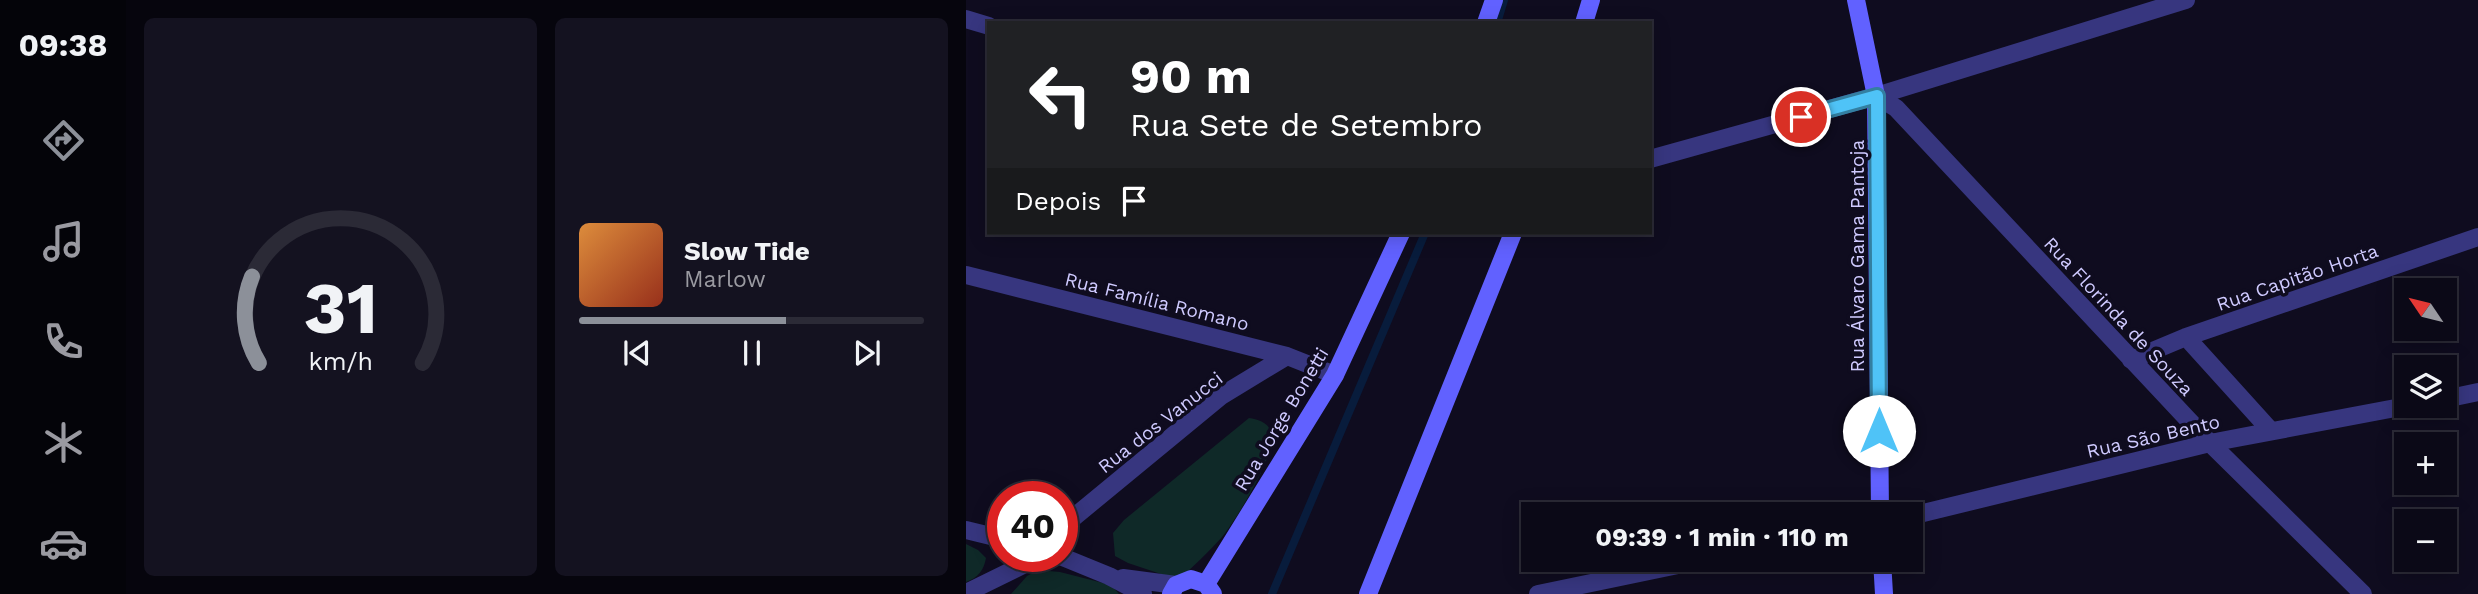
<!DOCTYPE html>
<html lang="pt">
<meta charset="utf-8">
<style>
:root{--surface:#0b0917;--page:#141220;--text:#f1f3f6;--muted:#9a9aa1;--line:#2b2a36;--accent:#8c9099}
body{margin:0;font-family:"Work Sans",sans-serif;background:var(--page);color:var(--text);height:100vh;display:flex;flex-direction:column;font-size:26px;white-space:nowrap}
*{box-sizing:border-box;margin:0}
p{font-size:23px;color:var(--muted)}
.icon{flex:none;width:38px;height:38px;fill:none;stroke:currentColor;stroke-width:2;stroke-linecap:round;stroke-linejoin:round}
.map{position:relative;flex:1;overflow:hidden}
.side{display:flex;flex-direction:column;gap:18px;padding:18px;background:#06050d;width:840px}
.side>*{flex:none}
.banner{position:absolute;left:21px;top:21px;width:665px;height:214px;border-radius:0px;box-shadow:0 4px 18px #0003,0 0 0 2px var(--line);background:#202124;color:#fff;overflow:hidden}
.needle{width:46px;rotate:305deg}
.fabs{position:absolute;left:1428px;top:278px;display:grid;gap:14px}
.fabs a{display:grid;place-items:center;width:63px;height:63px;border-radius:0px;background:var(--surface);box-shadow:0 4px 18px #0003,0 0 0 2px var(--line);font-size:35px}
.speed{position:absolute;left:21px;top:481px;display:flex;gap:14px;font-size:35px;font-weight:700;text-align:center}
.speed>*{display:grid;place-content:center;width:91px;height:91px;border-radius:50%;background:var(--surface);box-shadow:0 4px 18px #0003,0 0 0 2px var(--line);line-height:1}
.speed .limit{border:10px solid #d22;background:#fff;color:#111}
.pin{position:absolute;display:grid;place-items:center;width:60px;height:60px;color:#fff;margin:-30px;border:4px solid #fff;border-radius:50%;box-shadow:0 2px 7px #0007}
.me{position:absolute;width:77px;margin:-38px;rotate:0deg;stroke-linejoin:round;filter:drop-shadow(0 0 5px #0008)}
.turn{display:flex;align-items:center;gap:24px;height:147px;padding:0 28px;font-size:32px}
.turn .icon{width:91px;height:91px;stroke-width:2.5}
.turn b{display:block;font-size:49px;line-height:60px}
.then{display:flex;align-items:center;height:66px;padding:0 28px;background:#0003;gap:14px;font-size:26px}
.side .widget{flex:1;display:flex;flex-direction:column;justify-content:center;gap:10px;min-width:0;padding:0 24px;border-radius:10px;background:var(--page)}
.side .dial{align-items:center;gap:0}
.dial svg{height:182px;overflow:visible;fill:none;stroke:var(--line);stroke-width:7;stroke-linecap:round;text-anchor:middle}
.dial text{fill:var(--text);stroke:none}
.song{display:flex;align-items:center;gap:21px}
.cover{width:84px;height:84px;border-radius:10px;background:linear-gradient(135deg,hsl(30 70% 55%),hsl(10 70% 35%))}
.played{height:7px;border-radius:4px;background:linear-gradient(90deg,var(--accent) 60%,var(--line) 60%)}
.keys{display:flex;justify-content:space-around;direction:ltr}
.side .tiles{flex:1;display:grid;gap:18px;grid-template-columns:repeat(2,1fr)}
.trip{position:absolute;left:555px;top:502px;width:402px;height:70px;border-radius:0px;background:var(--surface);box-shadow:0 4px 18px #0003,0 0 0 2px var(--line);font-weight:700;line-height:70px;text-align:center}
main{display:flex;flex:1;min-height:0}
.tab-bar{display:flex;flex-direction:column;width:126px;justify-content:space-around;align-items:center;background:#040409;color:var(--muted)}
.tab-bar .icon{width:49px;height:49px}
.tab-bar .on{color:var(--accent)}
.tab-bar b{font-size:32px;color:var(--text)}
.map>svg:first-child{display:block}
</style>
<main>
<nav class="tab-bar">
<b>09:38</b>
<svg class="icon on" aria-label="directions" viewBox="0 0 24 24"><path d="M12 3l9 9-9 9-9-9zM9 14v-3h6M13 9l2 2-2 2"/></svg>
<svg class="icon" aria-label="music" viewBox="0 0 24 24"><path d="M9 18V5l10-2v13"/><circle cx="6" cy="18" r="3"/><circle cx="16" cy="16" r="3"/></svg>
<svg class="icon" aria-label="phone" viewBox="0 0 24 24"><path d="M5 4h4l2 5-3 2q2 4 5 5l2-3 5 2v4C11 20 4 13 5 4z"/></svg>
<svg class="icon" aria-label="climate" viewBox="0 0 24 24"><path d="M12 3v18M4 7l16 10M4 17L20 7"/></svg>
<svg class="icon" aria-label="car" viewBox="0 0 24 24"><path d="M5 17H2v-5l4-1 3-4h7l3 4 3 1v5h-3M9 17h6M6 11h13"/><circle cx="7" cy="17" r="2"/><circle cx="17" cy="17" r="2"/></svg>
</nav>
<section class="side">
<div class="tiles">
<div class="widget dial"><svg viewBox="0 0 100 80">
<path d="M14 69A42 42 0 1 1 86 69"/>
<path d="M14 69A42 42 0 0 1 11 31" stroke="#8c9099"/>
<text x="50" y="56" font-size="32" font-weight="700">31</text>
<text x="50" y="72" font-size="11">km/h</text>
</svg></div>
<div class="widget">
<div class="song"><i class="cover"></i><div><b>Slow Tide</b><p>Marlow</p></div></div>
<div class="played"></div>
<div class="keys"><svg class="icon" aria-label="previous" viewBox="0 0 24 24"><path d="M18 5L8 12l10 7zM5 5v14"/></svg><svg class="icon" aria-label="pause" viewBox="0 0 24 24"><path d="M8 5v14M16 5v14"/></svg><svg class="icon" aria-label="next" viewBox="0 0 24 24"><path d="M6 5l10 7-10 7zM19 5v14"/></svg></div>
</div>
</div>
</section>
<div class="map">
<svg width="1512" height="594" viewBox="0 0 1512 594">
<rect width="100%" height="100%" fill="#0f0c1f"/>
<!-- green -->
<path fill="#0f2928" d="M283,418C291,419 301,422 305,431C313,451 270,520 256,537C243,552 227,566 213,580L162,563L149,556L147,533L158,520Z
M0,544L12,550L20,558C18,570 12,578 0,582Z
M72,570L94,572L145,585L153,594H45L61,576Z"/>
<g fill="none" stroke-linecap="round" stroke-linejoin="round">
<!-- stream -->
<path stroke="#081c3c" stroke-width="8" d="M531,23L538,0
M306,594L459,233"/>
<!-- street -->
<path stroke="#37367f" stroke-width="18" d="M0,19L23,26
M910,96L930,108L1244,443L1397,594
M684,159L910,96L1220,0
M0,275L321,356L369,375
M1220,337L1305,431
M1165,360L1220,337L1512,237
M1479,399L1512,392
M945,516L1244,443L1440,406
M96,527L255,396L321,356
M0,530L37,539
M94,556L143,576L177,594
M157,578L210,585
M0,593L63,562L66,556
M572,594L736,560"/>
<!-- secondary -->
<path stroke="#6161ff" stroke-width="18" d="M890,0L910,96L914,514
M520,23L528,0
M618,23L625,0
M916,560L918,594
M240,584L369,375L435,233
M205,594L210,585L225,579L240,584L247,594
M402,594L547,233"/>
</g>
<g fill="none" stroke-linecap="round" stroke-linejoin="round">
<!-- route casing -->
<g stroke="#337fa1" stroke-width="18">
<path id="route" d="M835,117L911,96L913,431"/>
</g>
<!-- route -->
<use href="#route" stroke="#4fc3f7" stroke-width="12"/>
</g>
<g text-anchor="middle" stroke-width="7" stroke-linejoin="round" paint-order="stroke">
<!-- street labels -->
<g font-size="19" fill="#cfcaff" stroke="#0f0c1f">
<text transform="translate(891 256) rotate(-90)" y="7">Rua Álvaro Gama Pantoja</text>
<text transform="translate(1331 277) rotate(-19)" y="7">Rua Capitão Horta</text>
<text transform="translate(191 301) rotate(14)" y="7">Rua Família Romano</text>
<text transform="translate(1153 316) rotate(47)" y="7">Rua Florinda de Souza</text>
<text transform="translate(315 419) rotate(-59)" y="7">Rua Jorge Bonetti</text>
<text transform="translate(194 422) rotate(-38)" y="7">Rua dos Vanucci</text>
<text transform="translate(1187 436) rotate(-13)" y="7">Rua São Bento</text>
</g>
</g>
</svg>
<div class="fabs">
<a><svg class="needle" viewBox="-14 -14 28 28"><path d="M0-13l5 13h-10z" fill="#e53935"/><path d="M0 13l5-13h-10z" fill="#9a9aa1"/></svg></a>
<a><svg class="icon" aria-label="layers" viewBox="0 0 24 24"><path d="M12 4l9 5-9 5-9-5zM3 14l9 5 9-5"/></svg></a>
<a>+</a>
<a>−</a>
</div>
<div class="speed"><div class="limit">40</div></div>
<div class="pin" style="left:835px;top:117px;background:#d93025"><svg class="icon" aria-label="arrive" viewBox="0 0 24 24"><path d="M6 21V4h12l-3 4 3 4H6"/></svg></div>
<svg class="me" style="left:913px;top:431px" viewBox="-20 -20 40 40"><circle r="19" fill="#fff"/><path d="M0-13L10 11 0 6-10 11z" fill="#4fc3f7"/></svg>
<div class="trip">09:39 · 1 min · 110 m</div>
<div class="banner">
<div class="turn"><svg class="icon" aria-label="left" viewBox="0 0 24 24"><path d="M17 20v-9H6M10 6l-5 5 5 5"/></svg><div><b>90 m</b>Rua Sete de Setembro</div></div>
<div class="then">Depois<svg class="icon" aria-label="arrive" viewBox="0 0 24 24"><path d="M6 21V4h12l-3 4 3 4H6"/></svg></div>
</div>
</div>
</main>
